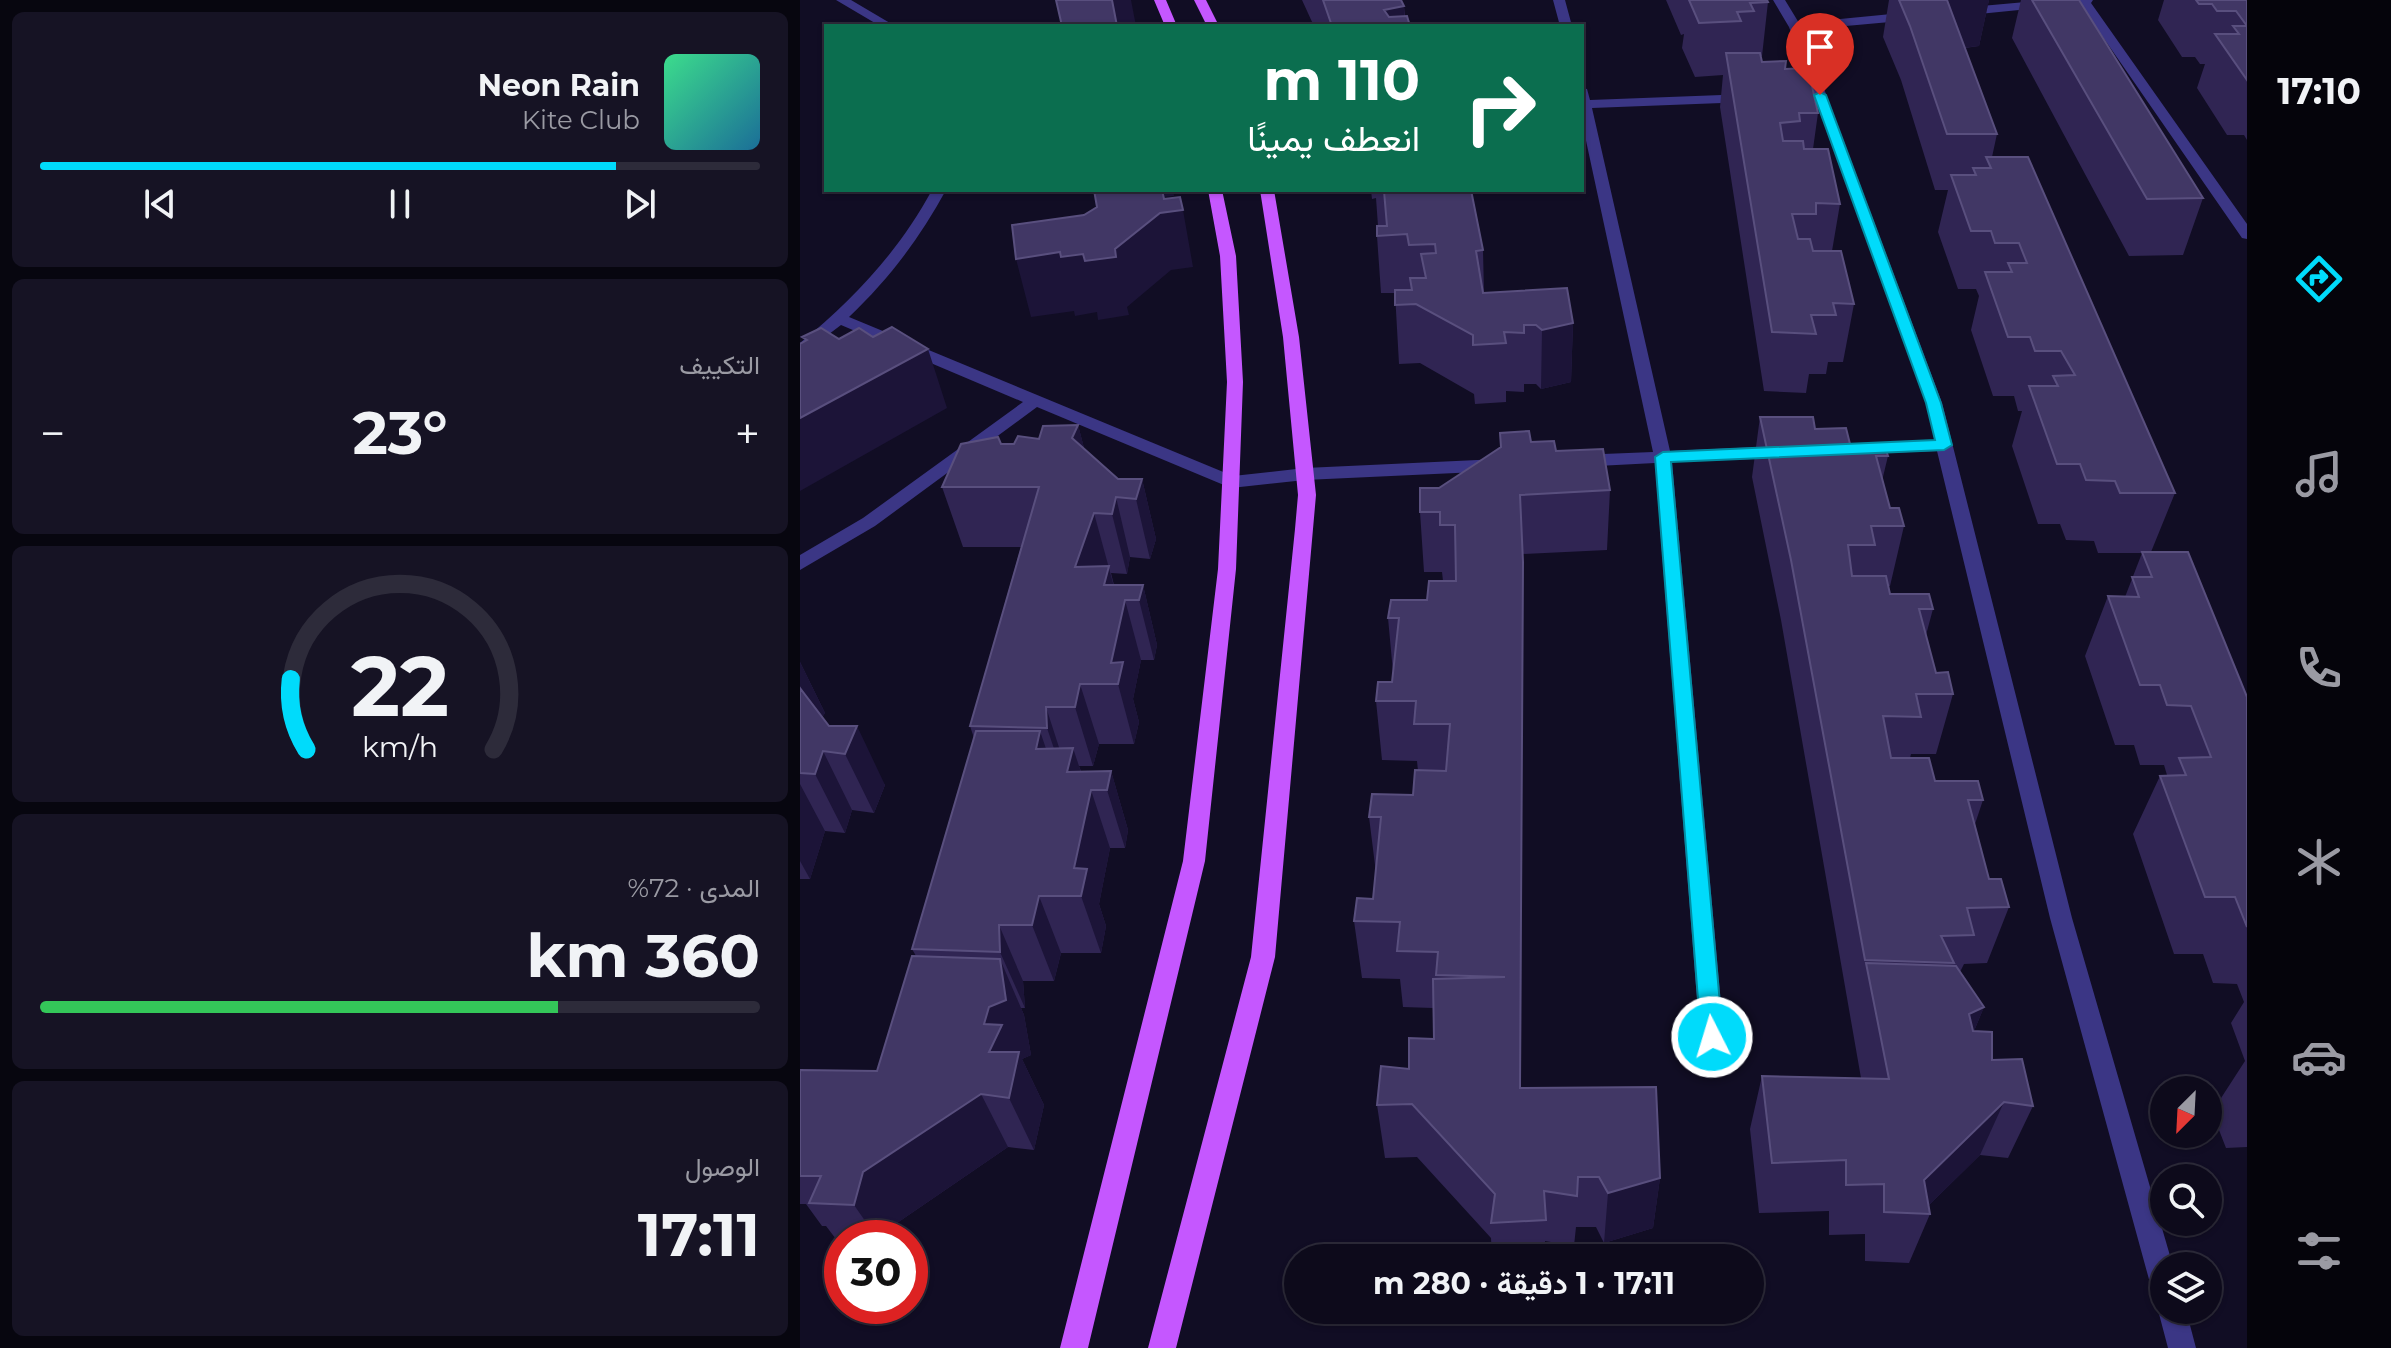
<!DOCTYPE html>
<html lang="ar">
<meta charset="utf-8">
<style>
:root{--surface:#0d0a1b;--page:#161324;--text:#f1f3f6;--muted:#9a9aa3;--line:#2d2b3a;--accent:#00dbfb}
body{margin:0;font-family:Montserrat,Vazirmatn,sans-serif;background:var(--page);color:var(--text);direction:rtl;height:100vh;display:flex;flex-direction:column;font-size:30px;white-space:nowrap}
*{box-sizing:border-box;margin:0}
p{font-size:26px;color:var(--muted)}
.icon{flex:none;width:44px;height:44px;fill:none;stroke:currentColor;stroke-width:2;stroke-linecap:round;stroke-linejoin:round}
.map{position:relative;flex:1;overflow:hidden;direction:ltr}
.panel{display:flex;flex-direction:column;gap:12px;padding:12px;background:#07060f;width:800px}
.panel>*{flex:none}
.top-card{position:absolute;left:24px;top:24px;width:760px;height:168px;border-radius:0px;box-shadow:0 2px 6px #0004,0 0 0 2px var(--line);direction:rtl;background:#0b6e4f;color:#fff;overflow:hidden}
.needle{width:52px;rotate:204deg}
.fabs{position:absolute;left:1350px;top:1076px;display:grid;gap:16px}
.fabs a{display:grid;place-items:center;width:72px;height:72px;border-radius:50%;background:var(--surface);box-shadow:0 2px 6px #0004,0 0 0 2px var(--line);font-size:40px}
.speed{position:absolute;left:24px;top:1220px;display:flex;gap:16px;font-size:40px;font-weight:700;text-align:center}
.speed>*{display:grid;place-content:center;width:104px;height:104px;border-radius:50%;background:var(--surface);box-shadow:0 2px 6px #0004,0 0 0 2px var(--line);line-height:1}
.speed .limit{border:12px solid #d22;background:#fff;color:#111}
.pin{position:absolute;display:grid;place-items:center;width:68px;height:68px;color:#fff;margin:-82px -34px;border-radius:50% 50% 50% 0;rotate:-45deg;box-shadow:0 0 8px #0007}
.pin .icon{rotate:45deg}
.me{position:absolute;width:88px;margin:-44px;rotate:355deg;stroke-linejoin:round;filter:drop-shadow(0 0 6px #0008)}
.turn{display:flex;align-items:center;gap:28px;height:168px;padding:0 32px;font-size:36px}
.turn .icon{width:104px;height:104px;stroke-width:2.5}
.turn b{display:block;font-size:56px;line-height:68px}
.big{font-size:60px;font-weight:700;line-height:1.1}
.panel .tile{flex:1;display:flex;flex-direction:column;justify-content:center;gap:12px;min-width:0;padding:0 28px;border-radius:12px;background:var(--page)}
.panel .dial{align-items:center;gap:0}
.dial svg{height:208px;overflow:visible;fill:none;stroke:var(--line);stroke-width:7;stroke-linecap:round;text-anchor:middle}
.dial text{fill:var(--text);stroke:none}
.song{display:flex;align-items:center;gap:24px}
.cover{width:96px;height:96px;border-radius:12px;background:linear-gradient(135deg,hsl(150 70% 55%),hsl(200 70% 35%))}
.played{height:8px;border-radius:4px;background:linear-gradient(90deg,var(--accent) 80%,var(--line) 80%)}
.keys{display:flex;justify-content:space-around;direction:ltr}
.heat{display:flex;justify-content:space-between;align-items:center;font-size:44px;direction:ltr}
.charge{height:12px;border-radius:6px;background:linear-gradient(90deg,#34c759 72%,var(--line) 0)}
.trip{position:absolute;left:484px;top:1244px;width:480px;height:80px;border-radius:40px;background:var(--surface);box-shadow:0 2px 6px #0004,0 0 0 2px var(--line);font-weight:700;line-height:80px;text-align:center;direction:rtl}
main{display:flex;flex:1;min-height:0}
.tabs{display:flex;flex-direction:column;width:144px;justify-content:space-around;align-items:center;background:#05040b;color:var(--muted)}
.tabs .icon{width:56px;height:56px}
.tabs .active{color:var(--accent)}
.tabs b{font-size:36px;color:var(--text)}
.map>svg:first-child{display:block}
</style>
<main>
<nav class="tabs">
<b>17:10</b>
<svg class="icon active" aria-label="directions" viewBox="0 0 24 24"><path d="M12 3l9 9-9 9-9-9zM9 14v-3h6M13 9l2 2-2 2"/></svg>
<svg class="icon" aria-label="music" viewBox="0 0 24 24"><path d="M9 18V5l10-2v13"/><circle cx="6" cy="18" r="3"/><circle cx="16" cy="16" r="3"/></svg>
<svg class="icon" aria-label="phone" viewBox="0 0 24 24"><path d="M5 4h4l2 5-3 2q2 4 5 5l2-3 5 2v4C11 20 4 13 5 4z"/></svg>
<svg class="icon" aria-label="climate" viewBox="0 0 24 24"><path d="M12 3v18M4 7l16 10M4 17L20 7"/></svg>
<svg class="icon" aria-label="car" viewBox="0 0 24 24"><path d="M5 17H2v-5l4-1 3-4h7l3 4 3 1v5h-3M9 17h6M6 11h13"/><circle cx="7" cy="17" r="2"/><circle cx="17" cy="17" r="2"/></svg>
<svg class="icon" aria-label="filters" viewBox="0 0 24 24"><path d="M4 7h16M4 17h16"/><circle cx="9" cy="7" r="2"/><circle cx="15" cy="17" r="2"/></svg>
</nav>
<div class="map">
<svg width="1447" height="1348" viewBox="0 0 1447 1348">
<rect width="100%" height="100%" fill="#110d24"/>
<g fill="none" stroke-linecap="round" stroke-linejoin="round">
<!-- minor -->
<path fill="#3b3685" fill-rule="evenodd" d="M36,0H51L95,26H80Z
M753,0H765L772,26H760Z
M973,0H985L999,23L1112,12L1118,16L1112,20L1002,30L1142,403L1272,918L1373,1266H1364V1297L1354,1293L1350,1283L1250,918L1137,451L1058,454L1049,449L1058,444L1135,440L1126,403L989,27Z
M1248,0H1293L1291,3L1447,224V239L1442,238L1280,4L1159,16L1153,12L1159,8Z
M782,88L787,89L790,100L948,94L955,98L948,102L792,108L870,451L982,446L991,452L982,458L872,462L924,1037L921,1045L912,1048L903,1045L900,1037L855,463L778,467L769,461L778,455L853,452L782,122Z
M132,190H146C120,238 89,279 49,317L433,476L505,468L699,459L708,465L699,471L505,480L431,488L237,407L75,526L0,570V555L63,518L223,402L41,325L0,356V343C54,299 99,251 132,190Z
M1362,1300L1364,1310H1386L1396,1348H1368L1358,1310Z"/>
<!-- major -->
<path fill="#c557ff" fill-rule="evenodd" d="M354,0H366L377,26H365Z
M394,0H406L419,26H407Z
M408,190H422L436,256L443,382L436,569L405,861L288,1348H260L383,861L418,569L427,382L420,256Z
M460,190H474L499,337L516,495L513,529L475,957L376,1348H348L451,957L495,529L498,495L483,337Z"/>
</g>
<!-- wall -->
<path fill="#302553" d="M502,0H601L604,6L605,16L610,26H525V24H513Z
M866,0H967L968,2L962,56H961L962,62L986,61V69L1018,113L1013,149L1040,204L1032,251L1054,304L1043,362H1028L1026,374H1009L1006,393L964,391L920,107L923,75L895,77L882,48L884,34L881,35Z
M1089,0H1189L1179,46L1165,48L1197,134L1192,157L1375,493L1351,552L1447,697V1147L1426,1148L1412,1112L1445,1061L1431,1023L1444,1002L1437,984L1413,983L1403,954H1374L1333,834L1360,776L1367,775L1364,765H1340L1334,745H1315L1285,656L1308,596L1325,597L1342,553H1298L1294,541L1266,540L1260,524H1238L1212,446L1222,411H1218L1214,396H1193L1171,330L1179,296L1176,289H1158L1138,232L1148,190H1135L1101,80L1083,37Z
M1221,0H1279L1403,198L1383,255L1329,256L1212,38Z
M1364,0H1447V140L1444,135H1427L1397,88L1405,64H1400L1395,57H1382L1358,20Z
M571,190H671L683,250L684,293L773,323L771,382L741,389L736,384H724V392L706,391V402L675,404L674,394L620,363L599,364L595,293H581L577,236L578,226L576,198L572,199Z
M960,417L1015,429L1050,444L1088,456L1082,481L1090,508L1104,526L1090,586H1088L1090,594L1133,609L1126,635L1136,673L1153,694L1136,754H1111L1110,758L1135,781L1183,800L1175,824L1189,879L1209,907L1187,963L1164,964L1160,972L1184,1007L1174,1031L1192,1060L1233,1106L1208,1158L1180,1155L1129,1205L1130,1214L1109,1263L1065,1261V1234L1029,1235V1211L959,1213L950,1129L962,1076L1061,1078L981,620L952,477Z
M278,425L284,448L318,479H342L356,539L350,559L330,557L327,574L311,573L314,585H343L357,645L354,660H341L333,699L339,722L334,744H299L293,766H279L281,771H311L328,830L325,848H310L299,904L306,926L301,953H261L254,981H223L225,1008H221L224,1015L231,1055L222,1059L244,1105L234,1150L208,1147L97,1223L93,1238H42V1247L26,1226H22L6,1204H0V1070L77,1071L116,956L112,949L174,738L170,726L221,547H163L142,487L201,444H214L239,439Z
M700,433L756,451L810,490L807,550L722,554L721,1088L860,1178L853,1228L804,1243L796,1227H776L774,1246L745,1241V1258H692L691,1238L617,1157L585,1158L577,1105L634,1039L633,1008L603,1007L600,979L562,978L554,921L573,899L576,873L569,817L613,795L618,771L617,761L582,760L576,701L592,682L593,672L588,618L627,600L643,581L642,572H624L620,512L639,488L700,448Z
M0,662L25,713L22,717L85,785L74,813L52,810L45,833L25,831L10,879H0Z"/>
<!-- shaded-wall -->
<path fill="#1c1438" d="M311,0H331L336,26H316Z
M1146,0H1189L1179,46L1136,51Z
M604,6L605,26H585L584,10Z
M361,190H373L374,196L362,197Z
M383,210L393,267L371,270L327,307L329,315L298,320L297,312L275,316L274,311L231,317L216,259L260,252L283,254L315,249L360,213Z
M773,323L771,382L741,389L742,330Z
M128,349L147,408L0,491V418Z
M278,425L294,485L272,438Z
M342,479L356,539L350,559L336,499Z
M316,497L330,557L327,574L312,514Z
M294,513L322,616L325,600L341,660L333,699L339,722L334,744L318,684L275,567Z
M343,585L357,645L354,660L339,600Z
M0,662L25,713L16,730L0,698Z
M280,684L299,744L293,766L275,707Z
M246,707L265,766L267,787L247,728Z
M57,726L85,785L74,813L45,754Z
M240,731L260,790L236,749Z
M273,748L290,799L291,790L310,848L299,904L306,926L301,953L281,896L274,868L267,772Z
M23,751L52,810L45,833L15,774Z
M311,771L328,830L325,848L307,790Z
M0,784L25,831L10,879L0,861Z
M239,896L261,953L254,981L232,925Z
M199,925L223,981L225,1008L200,952Z
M200,959L224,1015L231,1055L222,1059L244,1105L234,1150L209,1098L189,1052L184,1024Z
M1184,1007L1161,1062L1169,1014Z
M181,1094L208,1147L97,1223L93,1238H77L54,1205L63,1172Z
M1204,1102L1180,1155L1120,1214L1124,1180Z
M860,1178L853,1228L804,1243L808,1193Z"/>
<!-- building -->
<path fill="#413765" stroke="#594f7e" stroke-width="2" d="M256,0H312L317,26H262Z
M523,0H601L604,6L584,10L589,17L607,16L610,26H532Z
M889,0H967L968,2L950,3L954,11L937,12L941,21L899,23Z
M1099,0H1147L1197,134H1147L1110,26Z
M1232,0H1279L1403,198L1347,199Z
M1396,0H1447V80L1415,34H1439L1433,26H1447L1436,11H1417L1412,4H1399Z
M342,23L343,26H318Z
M926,53H960L962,62L986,61L985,69L1008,68L1018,113H999L1000,121L980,123L983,141H1003L1004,149H1028L1040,204L1016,203V214H992L998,239H1010L1013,251H1041L1054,304L1033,303L1036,315H1011L1016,334L972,332Z
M1186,157H1228L1375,493H1320L1315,481L1286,480L1280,464H1257L1229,386H1258L1253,376L1275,375L1261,351H1235L1230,337H1208L1185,272H1212L1208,263H1227L1219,243H1195L1191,231H1171L1151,175H1176L1173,168H1191Z
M294,190H362L364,199L380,197L383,210L360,213L315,249L316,257L285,261L283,254L261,257L260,252L216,259L212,225L284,215L297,207Z
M576,190H671L683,250L676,251L683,293L767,288L773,323L742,330L736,325H724V333L704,332L706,343L673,345V335L616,304L595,305V290H612L610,278H626L621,254L636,253L635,244L609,245L607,234L577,236V226H587L584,191L576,192Z
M92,327L128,349L0,418V344L7,340L2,337L21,328L39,339L59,328L73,337Z
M960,417H1013L1015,429L1046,428L1050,444H1084L1088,456H1076L1090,508H1099L1104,526H1071L1075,545H1048L1052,576H1086L1090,594H1129L1133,609H1119L1136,673L1148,672L1153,694H1116L1121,717L1083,716L1091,758H1129L1135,781H1178L1183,800H1168L1189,879H1201L1209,907L1167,908L1174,935L1141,936L1154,963L1065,960L991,560Z
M278,425L272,438L318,479H342L336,499L316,497L312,514L294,513L275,567L309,566L304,585H343L339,600H325L311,663L323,662L318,684H280L275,707H246L247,728L170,726L239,487H142L161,444L198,437L201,444H214L218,436L239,439L243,426Z
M729,431L731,442L754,441L756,451L803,449L810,490L720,495L723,562L720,1088L856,1087L860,1178L808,1193L799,1177H778L777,1196L744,1191L746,1220L691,1223L695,1194L612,1104L577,1105L581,1066L609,1069V1038L634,1039L633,979L705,977L636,975L638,952L597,951L600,922L554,921L557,898L573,899L581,817H569L572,794L613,795L615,770L646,771L650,724H614L616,701H576L578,682H592L599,618H588L591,600H627L629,581H656L655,525H640V512H620V488H639L701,447L700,433Z
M1342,552H1388L1447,697V927L1435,897H1405L1360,776L1386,775L1379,758L1411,757L1391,706L1367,705L1360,685H1340L1308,596L1339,597L1332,577H1352Z
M0,688L29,726H57L45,754L23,751L15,774L0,773Z
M176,731H240L236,749L273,748L267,772L311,771L307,790H291L274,868L287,869L281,896H239L232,925H199L200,952L112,949Z
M112,956L200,959L206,1000L189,1007L184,1024L202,1025L189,1052H219L209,1098L181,1094L63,1172L54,1205L9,1203L21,1176H0V1070L77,1071Z
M1066,963L1156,966L1184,1007L1169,1014L1173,1031L1192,1032V1060L1222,1059L1233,1106L1204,1102L1124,1180L1130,1214L1084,1212V1184L1046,1185V1160L972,1163L962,1076L1089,1079Z"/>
<!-- route -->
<path fill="#00dbfb" stroke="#008ea3" stroke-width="2" d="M1020,92L1026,95L1141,403L1152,445L1144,450L871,462L923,1037L920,1044L912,1047L904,1044L901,1037L855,457L863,452L1135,440L1126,403L1014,95Z"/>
</svg>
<div class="fabs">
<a><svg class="needle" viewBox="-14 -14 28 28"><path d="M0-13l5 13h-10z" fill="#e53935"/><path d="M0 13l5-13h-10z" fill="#9a9aa3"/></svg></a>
<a><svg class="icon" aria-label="search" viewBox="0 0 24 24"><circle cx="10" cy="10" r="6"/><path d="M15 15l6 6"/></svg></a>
<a><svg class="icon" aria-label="layers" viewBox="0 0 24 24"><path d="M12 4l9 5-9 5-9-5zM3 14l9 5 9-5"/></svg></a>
</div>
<div class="speed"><div class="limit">30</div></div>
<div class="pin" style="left:1020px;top:95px;background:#d93025"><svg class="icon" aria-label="arrive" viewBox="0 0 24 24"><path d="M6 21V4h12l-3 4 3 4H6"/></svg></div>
<svg class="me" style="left:912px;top:1037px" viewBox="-20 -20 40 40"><circle r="17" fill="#00dbfb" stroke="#fff" stroke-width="3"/><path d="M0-11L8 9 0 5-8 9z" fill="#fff"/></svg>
<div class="trip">17:11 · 1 دقيقة · 280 m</div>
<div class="top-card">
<div class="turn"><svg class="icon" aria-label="right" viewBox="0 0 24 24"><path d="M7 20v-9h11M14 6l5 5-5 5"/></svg><div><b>110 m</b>انعطف يمينًا</div></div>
</div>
</div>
<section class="panel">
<div class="tile">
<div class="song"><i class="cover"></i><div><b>Neon Rain</b><p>Kite Club</p></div></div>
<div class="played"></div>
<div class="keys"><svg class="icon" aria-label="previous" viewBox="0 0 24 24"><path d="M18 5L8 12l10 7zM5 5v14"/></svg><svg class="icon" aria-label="pause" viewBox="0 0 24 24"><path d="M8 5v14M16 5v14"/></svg><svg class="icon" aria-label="next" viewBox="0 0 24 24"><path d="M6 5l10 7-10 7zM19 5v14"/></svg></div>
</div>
<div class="tile"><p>التكييف</p>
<div class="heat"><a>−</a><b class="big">23°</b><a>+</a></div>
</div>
<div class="tile dial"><svg viewBox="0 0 100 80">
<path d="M14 69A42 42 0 1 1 86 69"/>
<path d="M14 69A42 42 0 0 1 8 42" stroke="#00dbfb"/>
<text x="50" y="56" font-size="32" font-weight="700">22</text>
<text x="50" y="72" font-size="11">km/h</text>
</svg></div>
<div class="tile"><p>المدى · 72%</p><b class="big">360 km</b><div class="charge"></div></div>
<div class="tile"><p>الوصول</p><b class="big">17:11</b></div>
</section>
</main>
